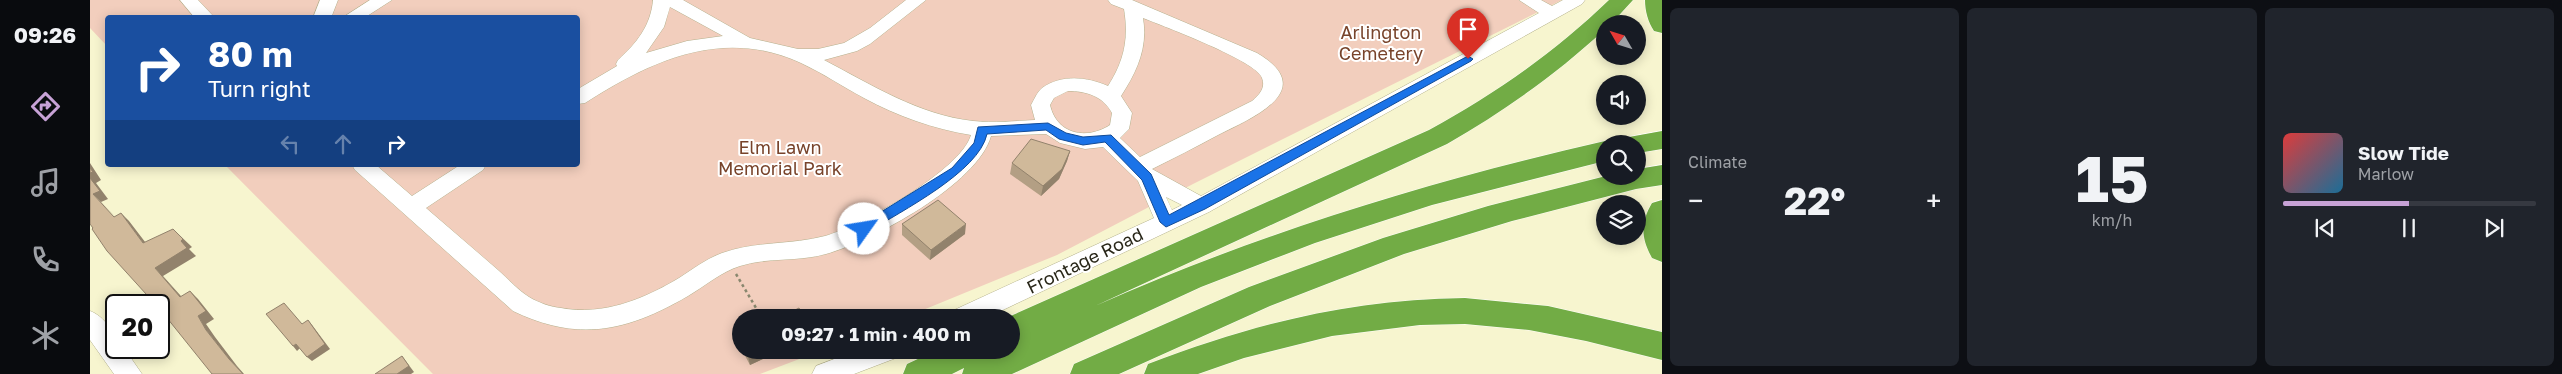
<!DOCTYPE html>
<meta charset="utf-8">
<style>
:root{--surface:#171b24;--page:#20242c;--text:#f1f3f6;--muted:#9ea1a6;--line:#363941;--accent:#c7a2d6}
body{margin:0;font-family:"Golos Text",sans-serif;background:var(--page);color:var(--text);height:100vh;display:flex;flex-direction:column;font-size:19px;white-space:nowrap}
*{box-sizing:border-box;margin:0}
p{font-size:16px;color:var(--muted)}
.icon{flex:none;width:28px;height:28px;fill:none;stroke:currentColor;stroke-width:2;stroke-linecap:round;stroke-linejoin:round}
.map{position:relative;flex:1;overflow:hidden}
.sheet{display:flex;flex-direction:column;gap:8px;padding:8px;background:#0d0f14;width:900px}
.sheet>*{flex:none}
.guide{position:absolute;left:15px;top:15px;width:475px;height:152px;border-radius:5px;box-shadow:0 2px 12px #0003;background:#1a4fa0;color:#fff;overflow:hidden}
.needle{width:32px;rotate:309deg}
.fabs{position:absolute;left:1506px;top:15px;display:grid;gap:10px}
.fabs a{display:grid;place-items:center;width:50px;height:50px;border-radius:50%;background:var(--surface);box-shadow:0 2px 12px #0003;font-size:25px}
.speed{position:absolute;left:15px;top:294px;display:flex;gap:10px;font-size:25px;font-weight:700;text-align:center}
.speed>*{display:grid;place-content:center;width:65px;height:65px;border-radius:50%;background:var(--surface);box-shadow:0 2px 12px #0003;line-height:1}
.speed .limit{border:2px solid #111;border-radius:8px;background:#fff;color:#111}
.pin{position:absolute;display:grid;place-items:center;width:42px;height:42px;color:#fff;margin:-51px -21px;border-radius:50% 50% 50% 0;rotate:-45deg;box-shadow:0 0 5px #0007}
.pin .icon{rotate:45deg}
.me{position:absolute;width:55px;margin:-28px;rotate:58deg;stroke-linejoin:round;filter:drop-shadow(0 0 4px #0008)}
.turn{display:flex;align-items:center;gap:18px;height:105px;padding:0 20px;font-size:22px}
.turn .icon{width:65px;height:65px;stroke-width:2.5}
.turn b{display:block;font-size:35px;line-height:42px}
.lanes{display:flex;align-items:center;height:48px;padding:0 20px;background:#0003;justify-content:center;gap:25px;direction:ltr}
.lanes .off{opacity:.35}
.big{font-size:38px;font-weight:700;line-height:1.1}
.sheet .widget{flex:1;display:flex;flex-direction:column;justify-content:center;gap:8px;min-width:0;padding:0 18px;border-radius:8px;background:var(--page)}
.sheet .dial{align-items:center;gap:0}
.dial b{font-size:65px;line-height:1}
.song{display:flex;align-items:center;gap:15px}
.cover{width:60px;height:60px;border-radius:8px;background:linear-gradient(135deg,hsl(0 70% 55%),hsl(200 70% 35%))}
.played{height:5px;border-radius:2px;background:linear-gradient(90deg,var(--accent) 50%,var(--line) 50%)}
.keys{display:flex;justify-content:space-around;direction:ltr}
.heat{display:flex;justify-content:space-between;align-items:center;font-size:28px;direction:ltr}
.sheet .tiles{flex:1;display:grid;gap:8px;grid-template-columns:repeat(3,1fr)}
.trip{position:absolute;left:642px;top:309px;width:288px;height:50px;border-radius:25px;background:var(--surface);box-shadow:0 2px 12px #0003;font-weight:700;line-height:50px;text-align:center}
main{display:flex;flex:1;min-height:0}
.tab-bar{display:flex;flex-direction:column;width:90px;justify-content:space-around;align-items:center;background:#090b0e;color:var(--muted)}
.tab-bar .icon{width:35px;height:35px}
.tab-bar .on{color:var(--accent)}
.tab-bar b{font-size:22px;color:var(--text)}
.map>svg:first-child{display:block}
</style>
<main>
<nav class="tab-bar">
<b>09:26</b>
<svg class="icon on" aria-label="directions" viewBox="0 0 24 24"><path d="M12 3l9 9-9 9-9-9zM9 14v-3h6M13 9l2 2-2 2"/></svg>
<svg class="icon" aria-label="music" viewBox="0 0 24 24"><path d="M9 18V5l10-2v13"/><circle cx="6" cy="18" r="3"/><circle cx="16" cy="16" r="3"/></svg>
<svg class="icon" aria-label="phone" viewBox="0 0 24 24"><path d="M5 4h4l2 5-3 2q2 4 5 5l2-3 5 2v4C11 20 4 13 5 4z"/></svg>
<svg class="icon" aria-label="climate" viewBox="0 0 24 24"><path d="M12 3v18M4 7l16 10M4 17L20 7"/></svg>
</nav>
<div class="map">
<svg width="1572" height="374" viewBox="0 0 1572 374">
<rect width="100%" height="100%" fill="#f7f5cf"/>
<!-- green -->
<path fill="#f2cebd" d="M0,0H1472L1103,184L967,255L816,317L651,318V350H733L670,374H343L135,165H488V18H18L17,46L0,28Z"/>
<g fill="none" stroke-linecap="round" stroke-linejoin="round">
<!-- minor casing -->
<g stroke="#b4b18d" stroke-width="1">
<path id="minor" d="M90,0H108L125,18H105Z
M230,0H248L241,18H223Z
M280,0H302L274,18H252Z
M563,0H593L660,38L708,49H728L754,43L780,28L816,0H836L780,44L767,51L734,60C782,85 829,115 883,121C904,123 924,121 945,120L941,105C944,100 947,92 952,88C972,74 997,77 1018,86C1034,61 1039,39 1034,9L1021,4L1018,0H1042L1167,53C1230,90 1162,118 1128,135C1106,147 1084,158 1062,169L1111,196L1449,13L1429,0H1451L1462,6L1473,0H1495L1492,4L1119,212L896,318H859L862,311L1064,218L1048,181L1013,147L995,149L970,143L956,134L901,136C888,184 782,241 736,254C708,262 678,257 650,266C631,272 615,286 598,296C536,332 488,342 423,311L265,170L262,165H286L322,196L370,165H396L393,170L336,208C360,229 384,249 408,270C418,279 428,290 439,297C449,303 461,307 471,308C513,316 554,299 589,278C603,269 616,259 632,253C666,241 701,245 735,236C771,226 871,170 881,135C844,129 807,116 774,98C753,87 733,73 711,63C633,27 562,60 495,103L488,104V89L527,66L526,64L528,60C547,43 561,25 563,0ZM580,7L633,36L597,41L556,53L574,27ZM1053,18C1073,26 1167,61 1172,78C1176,88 1169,95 1162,101L1050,157L1030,138L1039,129L1042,113L1031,96C1047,71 1058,48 1053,18ZM978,91C996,91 1013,96 1022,113L1020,125C997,140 967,135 960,105L964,98ZM1076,197L1092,205L1082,210Z
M0,311C14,316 26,333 26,348H34L52,374H24L0,340Z
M768,350H809L806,358L764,374H722L726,366Z"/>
</g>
<!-- highway casing -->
<g stroke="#fff" stroke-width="1">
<path id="highway" d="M1519,0H1543L1521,24H1515V29C1467,74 1414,111 1357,144L1005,306C1170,233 1340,181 1515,141L1523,144H1515V161L1342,205L1225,243L1111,287L922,374H872L874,368L862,374H813L817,364L847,350H896L893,356L907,350H921V318H916L1339,130C1405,94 1465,52 1519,0Z
M1555,0H1572V33L1564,31C1558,22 1555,11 1555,0Z
M1572,131V149L1548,153V144H1535L1539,137Z
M1572,165V185L1546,189L1422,221L1314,254L1180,306L1029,374H980L984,364L1159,287L1293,238L1398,206L1516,176H1548V169Z
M1572,200V262L1562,258C1551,237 1550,224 1562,203Z
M1375,298L1458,306L1572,332V360L1496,341L1439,330L1375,324L1330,325L1242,336L1154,358L1108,374H1054L1058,364C1166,323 1259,300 1375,298Z"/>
</g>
<!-- path -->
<path stroke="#89876e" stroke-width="2.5" stroke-dasharray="3 3" stroke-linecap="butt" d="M646,274L672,318"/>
<!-- minor -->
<use href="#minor" fill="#fff" fill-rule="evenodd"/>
<!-- highway -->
<use href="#highway" fill="#72ac45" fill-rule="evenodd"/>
</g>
<!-- wall -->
<path fill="#b39f84" d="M980,151L977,161L969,179L951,196L920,174L922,163Z
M812,224L875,234L840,260L812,235Z
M651,335V349L648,336Z
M652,350H692L660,365Z"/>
<!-- shaded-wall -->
<path fill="#92826c" d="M980,151L977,161L969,179L951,196L953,186Z
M0,163L11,180L6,183L18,199L11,202L33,225L3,194L0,178Z
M31,213L39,221L62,251L53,243Z
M876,224L875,234L840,260L841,250Z
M83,229L102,247L99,249L106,256L73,276L99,305L90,297L65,268Z
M100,291L108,299L124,319L116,324L125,337L147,366L154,374H153L139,359L116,330L108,316Z
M218,320L222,325L240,349L222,361L217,357Z
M206,344L210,348L207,351L203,346Z
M670,350H692L660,365L658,356Z
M312,356L324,372L321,374H307Z"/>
<!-- building -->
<path fill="#d0b99a" stroke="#92826c" d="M941,139L980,151L972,169L953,186L922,163Z
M0,168L3,172L0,173Z
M0,178L10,191L3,194L24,217L31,213L53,243L83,229L93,239L91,241L97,248L65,268L90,297L100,291L116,311L108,316L116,330L139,359L153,374H122L69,308V305H66L17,251L2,229L3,228L0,224Z
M848,200L876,224L841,250L812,224Z
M194,303L212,324L218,320L235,344L217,357L206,344L203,346L176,314Z
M709,308L715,318H689Z
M686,315L688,318H681Z
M651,335V343L648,336Z
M655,350H670L658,356Z
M312,356L319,366L307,374H285Z"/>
<!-- route -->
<path fill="#1a73e8" stroke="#114b97" d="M1378,56L1383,59L1381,61L1115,209L1076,227L1070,222L1052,180L1015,142L993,145L969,139L956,130L897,134C889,172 811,211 778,232H770L768,229L770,225L862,168L884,143L888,127L958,123L976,133L993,137L1021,135L1061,174L1079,215Z"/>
<g text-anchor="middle" stroke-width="4" stroke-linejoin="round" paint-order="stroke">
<!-- park labels -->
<g font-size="18" fill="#78432a" stroke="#fff">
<text x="1291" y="39">Arlington<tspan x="1291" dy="21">Cemetery</tspan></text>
<text x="690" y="154">Elm Lawn<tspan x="690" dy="21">Memorial Park</tspan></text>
</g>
<!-- street labels -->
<g font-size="18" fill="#282618" stroke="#fff">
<text transform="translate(995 261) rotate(-26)" y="6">Frontage Road</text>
</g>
</g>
</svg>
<div class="fabs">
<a><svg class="needle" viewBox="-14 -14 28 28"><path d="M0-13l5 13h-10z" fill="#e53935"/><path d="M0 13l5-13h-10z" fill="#9ea1a6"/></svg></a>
<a><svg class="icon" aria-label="sound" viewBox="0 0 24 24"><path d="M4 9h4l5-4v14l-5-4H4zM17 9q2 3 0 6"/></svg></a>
<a><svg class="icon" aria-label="search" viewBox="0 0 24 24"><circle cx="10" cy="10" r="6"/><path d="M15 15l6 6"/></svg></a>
<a><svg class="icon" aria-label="layers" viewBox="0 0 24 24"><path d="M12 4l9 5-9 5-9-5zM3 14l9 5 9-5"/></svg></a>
</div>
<div class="speed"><div class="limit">20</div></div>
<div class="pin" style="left:1378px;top:59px;background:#d93025"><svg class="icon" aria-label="arrive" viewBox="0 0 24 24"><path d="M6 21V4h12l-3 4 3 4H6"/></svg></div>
<svg class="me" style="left:774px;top:229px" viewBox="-20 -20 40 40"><circle r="19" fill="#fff"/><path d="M0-13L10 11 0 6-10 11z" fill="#1a73e8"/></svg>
<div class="trip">09:27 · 1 min · 400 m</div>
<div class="guide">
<div class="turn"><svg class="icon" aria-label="right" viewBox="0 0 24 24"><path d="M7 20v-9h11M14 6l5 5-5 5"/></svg><div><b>80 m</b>Turn right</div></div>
<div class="lanes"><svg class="icon off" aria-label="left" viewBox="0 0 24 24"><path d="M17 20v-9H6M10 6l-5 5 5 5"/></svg><svg class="icon off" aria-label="ahead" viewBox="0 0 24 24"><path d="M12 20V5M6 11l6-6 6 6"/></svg><svg class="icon" aria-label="right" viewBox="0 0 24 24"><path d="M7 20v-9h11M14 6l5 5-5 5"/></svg></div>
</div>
</div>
<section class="sheet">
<div class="tiles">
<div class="widget"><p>Climate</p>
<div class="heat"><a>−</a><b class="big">22°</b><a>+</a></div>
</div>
<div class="widget dial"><b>15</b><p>km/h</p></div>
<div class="widget">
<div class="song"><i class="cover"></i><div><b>Slow Tide</b><p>Marlow</p></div></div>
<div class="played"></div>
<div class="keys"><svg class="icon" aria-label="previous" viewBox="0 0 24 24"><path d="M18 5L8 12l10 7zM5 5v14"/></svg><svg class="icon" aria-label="pause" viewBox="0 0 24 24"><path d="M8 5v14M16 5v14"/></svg><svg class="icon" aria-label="next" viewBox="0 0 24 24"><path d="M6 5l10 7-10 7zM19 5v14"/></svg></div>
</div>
</div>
</section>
</main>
